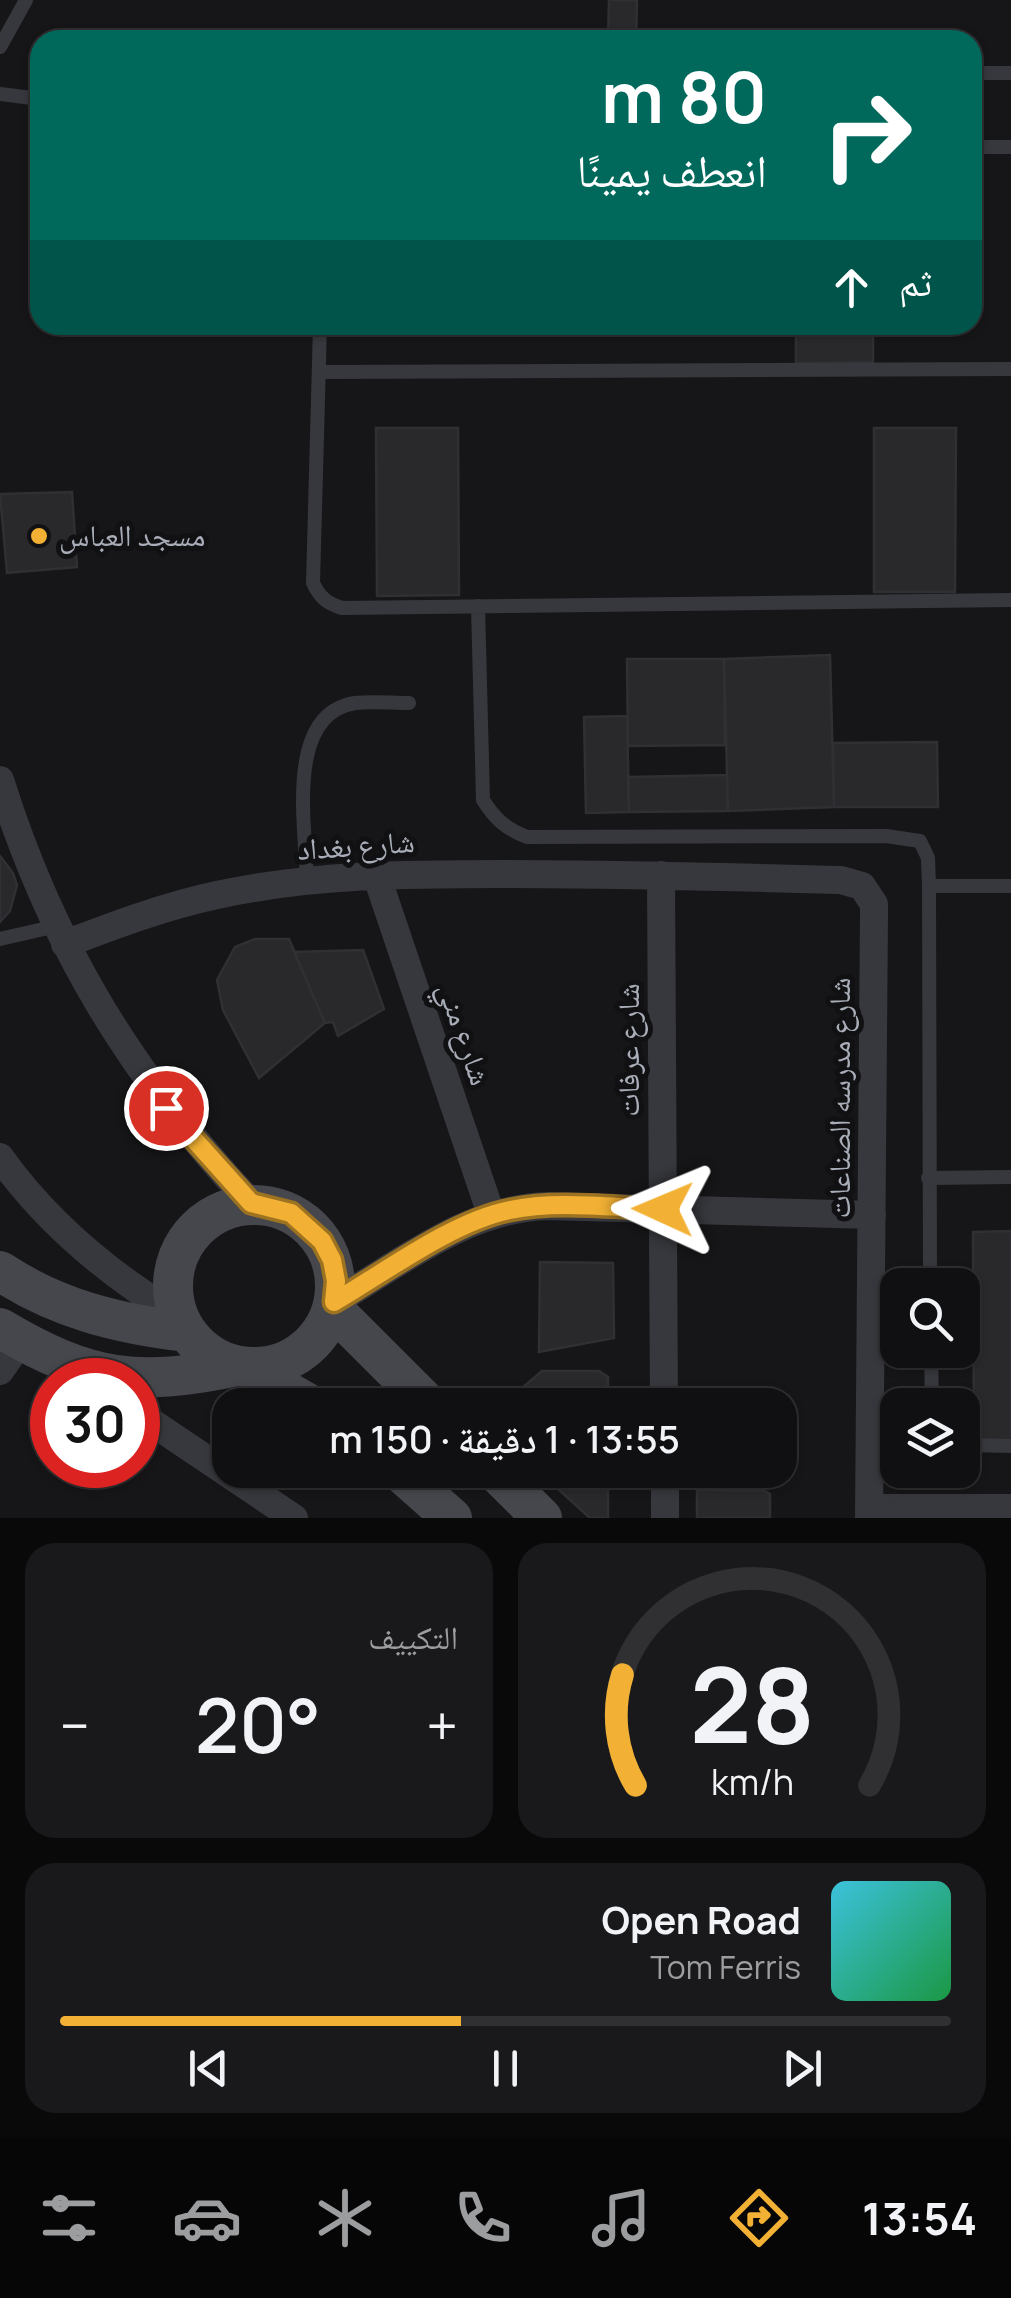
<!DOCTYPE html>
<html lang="ar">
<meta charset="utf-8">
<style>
:root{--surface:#101012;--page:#19191b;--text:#f1f3f6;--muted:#9c9d9f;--line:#303032;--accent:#f2b134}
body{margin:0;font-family:Manrope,"Noto Naskh Arabic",sans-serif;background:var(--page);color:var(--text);direction:rtl;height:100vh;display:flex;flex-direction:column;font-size:38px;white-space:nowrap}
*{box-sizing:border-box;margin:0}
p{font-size:32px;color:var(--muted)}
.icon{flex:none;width:55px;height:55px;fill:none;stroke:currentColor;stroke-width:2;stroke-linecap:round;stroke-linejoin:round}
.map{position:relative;height:1518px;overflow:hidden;direction:ltr}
.sheet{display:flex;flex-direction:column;gap:25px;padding:25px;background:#09090a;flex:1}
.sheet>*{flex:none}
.banner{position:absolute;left:30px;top:30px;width:952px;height:305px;border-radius:30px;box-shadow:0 2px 8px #0004,0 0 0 2px var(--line);direction:rtl;background:#00695c;color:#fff;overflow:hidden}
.controls{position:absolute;left:880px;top:1268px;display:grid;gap:20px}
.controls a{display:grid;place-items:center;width:100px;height:100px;border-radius:20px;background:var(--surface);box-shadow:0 2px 8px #0004,0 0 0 2px var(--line);font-size:50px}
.speed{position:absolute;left:30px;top:1358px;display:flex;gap:20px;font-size:50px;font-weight:700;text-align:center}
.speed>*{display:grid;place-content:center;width:130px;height:130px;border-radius:50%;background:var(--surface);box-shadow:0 2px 8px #0004,0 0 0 2px var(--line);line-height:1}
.speed .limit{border:15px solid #d22;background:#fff;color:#111}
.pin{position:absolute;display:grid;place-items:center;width:85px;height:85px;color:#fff;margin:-42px;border:5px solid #fff;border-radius:50%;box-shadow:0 2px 10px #0007}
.me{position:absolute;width:110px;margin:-55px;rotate:271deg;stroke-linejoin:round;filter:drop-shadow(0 0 8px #0008)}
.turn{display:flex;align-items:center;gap:35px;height:210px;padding:0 50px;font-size:45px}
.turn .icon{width:130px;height:130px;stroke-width:2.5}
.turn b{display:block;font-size:70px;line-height:85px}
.then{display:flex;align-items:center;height:95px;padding:0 50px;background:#0003;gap:20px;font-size:38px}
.big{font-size:75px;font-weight:600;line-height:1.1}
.sheet .card{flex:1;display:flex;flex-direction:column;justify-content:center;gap:15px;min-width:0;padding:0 35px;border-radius:30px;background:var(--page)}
.sheet .dial{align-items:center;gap:0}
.dial svg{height:260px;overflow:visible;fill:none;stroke:var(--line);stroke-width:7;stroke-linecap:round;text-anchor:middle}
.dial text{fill:var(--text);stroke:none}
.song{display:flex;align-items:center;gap:30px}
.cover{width:120px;height:120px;border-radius:15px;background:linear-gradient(135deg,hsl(190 70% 55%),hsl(140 70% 35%))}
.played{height:10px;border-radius:5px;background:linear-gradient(90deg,var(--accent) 45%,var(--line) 45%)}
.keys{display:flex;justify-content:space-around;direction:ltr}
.heat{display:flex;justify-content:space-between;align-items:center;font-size:55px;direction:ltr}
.sheet .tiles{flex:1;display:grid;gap:25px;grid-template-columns:1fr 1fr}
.card:last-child{grid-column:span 2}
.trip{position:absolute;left:212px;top:1388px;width:585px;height:100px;border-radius:30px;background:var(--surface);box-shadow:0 2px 8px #0004,0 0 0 2px var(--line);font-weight:600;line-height:100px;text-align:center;direction:rtl}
.tab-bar{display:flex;height:160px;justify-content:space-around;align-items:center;background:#060607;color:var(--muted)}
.tab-bar .icon{width:70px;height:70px}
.tab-bar .active{color:var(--accent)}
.tab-bar b{font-size:45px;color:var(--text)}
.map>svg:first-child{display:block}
</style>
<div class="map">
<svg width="1011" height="1518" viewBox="0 0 1011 1518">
<rect width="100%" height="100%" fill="#161618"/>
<!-- building -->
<path fill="#29292c" stroke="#303034" stroke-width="2.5" d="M609,0H637L636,40H608Z
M796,325H873V362L796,363Z
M376,428H458L459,595L377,596Z
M874,428H956L955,592H874Z
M72,492L77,567L7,573L0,494Z
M830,655L834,807L728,811L724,659Z
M627,659H724L725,745L628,746Z
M627,716L629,812L586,813L584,717Z
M937,742L938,807H834L833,743Z
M727,775L728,811L629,812L628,777Z
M0,856L13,873L17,885L10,911L0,922Z
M255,939H289L325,1023L259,1078L223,1010L217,980L235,947Z
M363,950L384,1009L338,1036L333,1022L325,1023L294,952Z
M1011,1231V1440L974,1441L973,1232Z
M540,1262L613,1263L614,1338L539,1352Z
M542,1371H599L608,1377V1405H502Z
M537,1470H608V1518H590Z
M706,1470H765V1491L706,1490Z
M697,1490L765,1491L770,1494V1518H697Z"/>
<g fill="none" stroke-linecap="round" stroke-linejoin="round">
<!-- lane -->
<path stroke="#37383d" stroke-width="14" d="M0,47L26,0
M972,73H1011
M0,94L40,99
M972,147H1011
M320,325L313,583C320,598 327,603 342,608L1011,600
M321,372L1011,369
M478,606L483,800C495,819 506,829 527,837L886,836L920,841L928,858L929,886L930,1285
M307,880C306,829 284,714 355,703C372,701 392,703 409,703
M929,886H1011
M0,939L57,926
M928,1178L1011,1177
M931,1350L932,1405
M962,1441L970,1445L1011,1446"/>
<!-- street -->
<path stroke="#37383d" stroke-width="28" d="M0,780C52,946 132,1076 251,1203
M376,874L491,1214
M661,875L664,1405
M65,944C115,925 165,906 217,895C313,874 409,874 506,874C618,874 729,877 841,880L862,886L874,904V915L869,1518
M0,1157C47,1223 110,1275 179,1317
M334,1302C401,1263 468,1208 548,1206L872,1215
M0,1371L21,1341
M138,1413L294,1518
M665,1470V1518
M870,1508H1011"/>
<!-- secondary -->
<path stroke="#45474d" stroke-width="40" d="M173 1286a81 81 0 1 1 162 0a81 81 0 1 1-162 0Z
M0,1271C57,1309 119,1324 187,1332
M332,1308L429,1405
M0,1328C89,1381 138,1387 238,1366
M245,1367L311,1405
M398,1470L452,1518
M494,1470L542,1518"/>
</g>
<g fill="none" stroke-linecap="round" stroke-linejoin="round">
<!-- route casing -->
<g stroke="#9d7322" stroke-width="25">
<path id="route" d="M166,1108L251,1203L291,1213L322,1241L332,1260L336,1281L334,1302C384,1273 453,1221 510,1210C558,1200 614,1208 663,1209"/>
</g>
<!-- route -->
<use href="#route" stroke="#f2b134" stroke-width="18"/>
</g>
<!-- markers -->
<circle fill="#f2b134" stroke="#111113" stroke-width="4" cx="39" cy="536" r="10"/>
<g text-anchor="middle" stroke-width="10" stroke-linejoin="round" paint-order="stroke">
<!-- poi labels -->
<g font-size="30" fill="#a8adb8" stroke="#111113" text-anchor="start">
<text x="59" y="546">مسجد العباس</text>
</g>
<!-- street labels -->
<g font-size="30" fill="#a8adb8" stroke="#111113">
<text transform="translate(356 846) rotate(-4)" y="10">شارع بغداد</text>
<text transform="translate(464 1034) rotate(71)" y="10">شارع مني</text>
<text transform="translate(629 1050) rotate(-90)" y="10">شارع عرفات</text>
<text transform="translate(840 1098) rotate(-90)" y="10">شارع مدرسه الصناعات</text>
</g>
</g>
</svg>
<div class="controls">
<a><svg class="icon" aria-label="search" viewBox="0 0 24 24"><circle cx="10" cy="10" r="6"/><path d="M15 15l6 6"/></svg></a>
<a><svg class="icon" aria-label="layers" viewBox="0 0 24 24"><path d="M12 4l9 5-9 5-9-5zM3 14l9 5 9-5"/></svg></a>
</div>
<div class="speed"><div class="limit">30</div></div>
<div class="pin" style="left:166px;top:1108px;background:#d93025"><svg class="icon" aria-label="arrive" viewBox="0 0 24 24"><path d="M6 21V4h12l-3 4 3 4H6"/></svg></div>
<svg class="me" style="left:663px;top:1209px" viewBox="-20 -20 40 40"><path d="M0-17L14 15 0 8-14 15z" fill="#f2b134" stroke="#fff" stroke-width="4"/></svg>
<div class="trip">13:55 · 1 دقيقة · 150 m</div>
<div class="banner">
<div class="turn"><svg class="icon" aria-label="right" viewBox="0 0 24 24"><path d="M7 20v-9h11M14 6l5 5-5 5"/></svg><div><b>80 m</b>انعطف يمينًا</div></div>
<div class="then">ثم<svg class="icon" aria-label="ahead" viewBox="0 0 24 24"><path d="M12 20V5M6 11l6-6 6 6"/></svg></div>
</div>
</div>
<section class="sheet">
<div class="tiles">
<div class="card dial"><svg viewBox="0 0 100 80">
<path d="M14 69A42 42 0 1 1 86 69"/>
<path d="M14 69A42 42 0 0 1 10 35" stroke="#f2b134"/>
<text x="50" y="56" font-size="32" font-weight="700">28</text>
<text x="50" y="72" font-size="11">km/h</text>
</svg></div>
<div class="card"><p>التكييف</p>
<div class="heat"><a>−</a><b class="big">20°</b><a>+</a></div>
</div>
<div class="card">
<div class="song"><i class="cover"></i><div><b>Open Road</b><p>Tom Ferris</p></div></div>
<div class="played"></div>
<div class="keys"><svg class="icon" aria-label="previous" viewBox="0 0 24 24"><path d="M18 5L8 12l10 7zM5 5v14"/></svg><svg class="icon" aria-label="pause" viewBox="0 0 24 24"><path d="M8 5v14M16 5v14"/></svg><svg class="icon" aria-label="next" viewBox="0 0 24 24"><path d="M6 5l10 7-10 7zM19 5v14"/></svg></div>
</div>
</div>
</section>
<nav class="tab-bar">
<b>13:54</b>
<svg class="icon active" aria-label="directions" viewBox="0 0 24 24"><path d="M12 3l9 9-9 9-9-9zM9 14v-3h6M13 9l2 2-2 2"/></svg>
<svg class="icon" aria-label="music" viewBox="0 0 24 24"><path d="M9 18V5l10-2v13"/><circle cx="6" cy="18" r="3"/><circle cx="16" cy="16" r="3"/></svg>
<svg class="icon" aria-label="phone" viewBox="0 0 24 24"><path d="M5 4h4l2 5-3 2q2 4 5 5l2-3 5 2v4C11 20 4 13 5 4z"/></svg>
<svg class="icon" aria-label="climate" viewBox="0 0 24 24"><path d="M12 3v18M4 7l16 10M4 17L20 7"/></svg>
<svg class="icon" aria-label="car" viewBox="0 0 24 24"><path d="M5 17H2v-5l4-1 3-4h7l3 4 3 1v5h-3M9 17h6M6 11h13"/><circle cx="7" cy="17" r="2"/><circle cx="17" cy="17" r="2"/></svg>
<svg class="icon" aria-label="filters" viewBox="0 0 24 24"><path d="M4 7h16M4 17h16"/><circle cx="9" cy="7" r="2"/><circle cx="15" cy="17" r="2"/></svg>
</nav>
